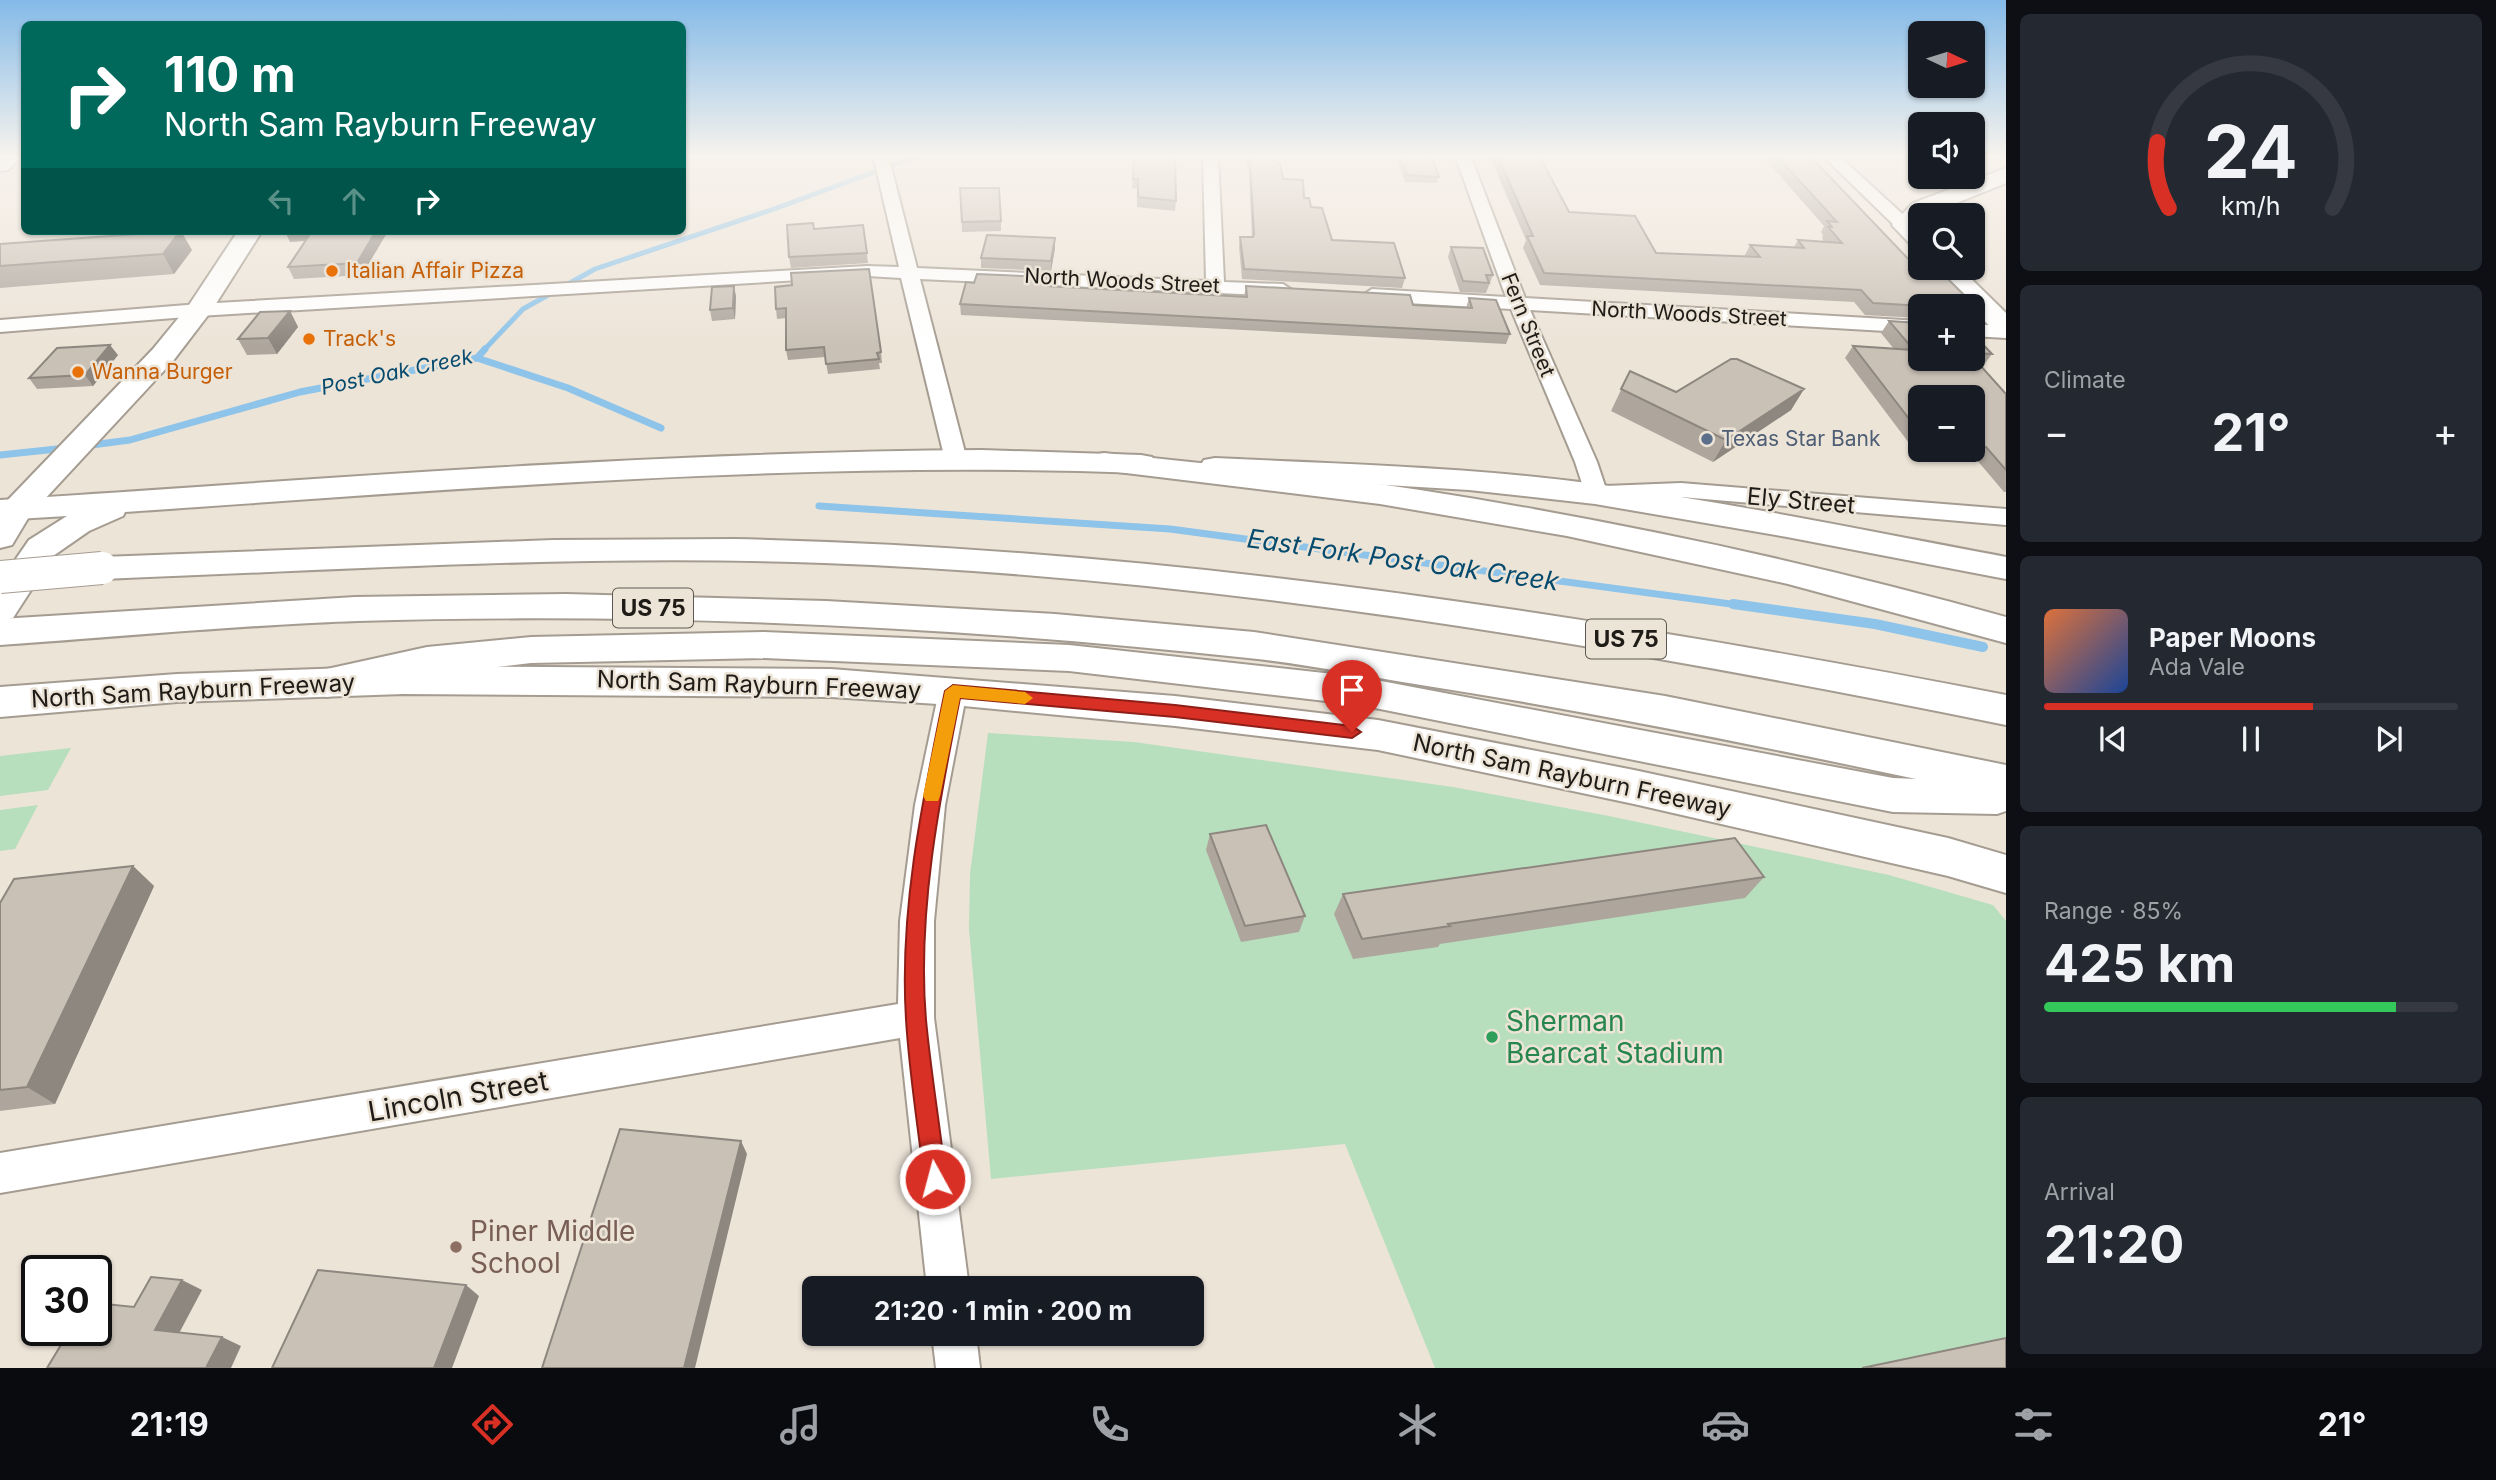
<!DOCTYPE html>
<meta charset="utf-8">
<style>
:root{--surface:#171b24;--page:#242831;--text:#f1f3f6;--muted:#9ea1a6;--line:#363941;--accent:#d93025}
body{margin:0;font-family:Inter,sans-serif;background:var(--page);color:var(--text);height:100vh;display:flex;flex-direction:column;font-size:26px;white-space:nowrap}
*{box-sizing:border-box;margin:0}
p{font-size:23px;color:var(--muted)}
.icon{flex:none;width:38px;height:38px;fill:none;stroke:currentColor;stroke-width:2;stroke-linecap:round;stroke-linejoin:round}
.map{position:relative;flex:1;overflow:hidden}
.panel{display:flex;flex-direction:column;gap:14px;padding:14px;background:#0d0f14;width:490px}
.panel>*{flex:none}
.top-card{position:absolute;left:21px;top:21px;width:665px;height:214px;border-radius:10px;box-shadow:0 2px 5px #0004;background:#00695c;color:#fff;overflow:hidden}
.needle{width:46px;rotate:94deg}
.controls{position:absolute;left:1908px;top:21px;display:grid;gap:14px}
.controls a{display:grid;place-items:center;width:77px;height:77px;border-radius:10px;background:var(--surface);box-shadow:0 2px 5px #0004;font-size:35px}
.speed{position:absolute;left:21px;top:1255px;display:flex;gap:14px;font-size:35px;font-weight:700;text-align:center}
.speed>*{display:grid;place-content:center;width:91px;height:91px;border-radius:50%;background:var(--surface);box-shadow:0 2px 5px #0004;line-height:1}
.speed .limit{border:4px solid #111;border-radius:10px;background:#fff;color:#111}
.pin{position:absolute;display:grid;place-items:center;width:60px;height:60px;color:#fff;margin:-72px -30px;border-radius:50% 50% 50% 0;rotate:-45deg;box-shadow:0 0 7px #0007}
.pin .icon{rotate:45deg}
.me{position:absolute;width:77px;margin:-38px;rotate:353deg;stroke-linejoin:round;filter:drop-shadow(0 0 5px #0008)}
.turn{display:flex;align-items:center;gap:24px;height:147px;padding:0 28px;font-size:32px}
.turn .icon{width:91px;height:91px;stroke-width:2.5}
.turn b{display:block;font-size:49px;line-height:60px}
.lanes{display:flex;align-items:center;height:66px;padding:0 28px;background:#0003;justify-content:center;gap:35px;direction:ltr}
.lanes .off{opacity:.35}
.big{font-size:52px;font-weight:700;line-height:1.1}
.panel .widget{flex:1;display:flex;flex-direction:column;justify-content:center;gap:10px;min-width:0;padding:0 24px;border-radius:10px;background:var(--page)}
.panel .dial{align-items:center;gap:0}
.dial svg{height:182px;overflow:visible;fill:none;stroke:var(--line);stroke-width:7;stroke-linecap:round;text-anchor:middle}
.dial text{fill:var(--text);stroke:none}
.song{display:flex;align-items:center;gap:21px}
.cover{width:84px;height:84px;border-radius:10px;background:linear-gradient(135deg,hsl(20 70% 55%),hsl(220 70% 35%))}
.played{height:7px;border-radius:4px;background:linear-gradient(90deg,var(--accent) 65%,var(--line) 65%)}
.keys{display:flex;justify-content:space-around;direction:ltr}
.heat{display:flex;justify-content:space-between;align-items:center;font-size:38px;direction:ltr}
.charge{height:10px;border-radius:5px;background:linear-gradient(90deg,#34c759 85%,var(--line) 0)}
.trip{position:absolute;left:802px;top:1276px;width:402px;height:70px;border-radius:10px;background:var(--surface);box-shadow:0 2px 5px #0004;font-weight:700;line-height:70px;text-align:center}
.tabs{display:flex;height:112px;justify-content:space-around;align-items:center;background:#090b0e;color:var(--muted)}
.tabs .icon{width:49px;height:49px}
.tabs .active{color:var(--accent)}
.tabs b{font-size:32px;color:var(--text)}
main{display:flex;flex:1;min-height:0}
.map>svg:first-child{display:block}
</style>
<main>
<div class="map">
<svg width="2006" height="1368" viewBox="0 0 2006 1368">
<rect width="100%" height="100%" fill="#ede4d8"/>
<!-- green -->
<path fill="#b7debd" d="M988,733L1134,742L1453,787L1609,816L1889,875L1993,905L2006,921V1368H1435L1345,1144L991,1179L969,929L970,874Z
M71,748L48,790L0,796V756Z
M38,805L15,849L0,851V810Z"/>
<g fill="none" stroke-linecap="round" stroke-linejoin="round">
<!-- stream-far2 -->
<path stroke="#8ec4e9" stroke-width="5" d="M483,351L523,309L595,269L774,209L920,155"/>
<!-- stream-far1 -->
<path stroke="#8ec4e9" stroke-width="7" d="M477,358L568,388L661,428
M84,446L130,440L300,392L477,358L485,349
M0,455L66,448
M819,506L1170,529L1746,606"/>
<!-- stream -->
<path stroke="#8ec4e9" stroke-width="10" d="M1733,604L1875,624L1983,647"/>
<!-- street casing -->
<g stroke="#a59c91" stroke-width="4">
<path id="street" d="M873,155H888L917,268L1206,281L1203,155H1218L1224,282L1283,284L1292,290L1283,296L920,279L967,460L964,465H948L945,460L901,278L867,276L199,316L0,332V320L199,304L867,266L899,267Z
M1455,155H1470L1525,298L1920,321V333L1530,310L1597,462L1605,486L1681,483L2006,509V525L1681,497L1595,501L1587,499L1575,462L1511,309L1372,301L1363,295L1372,289L1506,297Z
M1822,155H1838L1910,221L1913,225L1910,229H1898Z
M1972,324L2006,326V338L1972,336Z
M953,681L963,684L967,691L945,805L934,921V1018L969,1288H927L900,1038L0,1193V1153L898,1004L900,921L915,805L939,691L943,684Z
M932,1334H976L980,1368H936Z"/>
</g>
<!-- secondary casing -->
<g stroke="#a59c91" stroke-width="4">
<path id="secondary" d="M2006,168V183L1927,215H1920L1917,225L1920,227V248L1912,246L1892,225L1913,203Z
M1934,268H1960L2006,313V336L1997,334Z
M982,450L1141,455L1152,457L1157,464L1152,471L1141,473C802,460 463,489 125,512L123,516L89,531L53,556L13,618L0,621V582L29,540L67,516L0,520V500C327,479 654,452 982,450Z
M1215,458C1342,464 1469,467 1595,484C1733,503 1869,531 2006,557V579L1787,537L1595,504L1469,490L1204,474L1199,467L1204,460Z
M403,666L831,669L1175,696L1378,720L1634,770L1948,838L2006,855V893L1948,876L1634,804L1378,750L1175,726L953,705L831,697L403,694L177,702L0,717V687L177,674Z"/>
</g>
<!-- primary casing -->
<g stroke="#a59c91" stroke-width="4">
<path id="primary" d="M0,155H23L8,170L0,171Z
M238,231H262L212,310L173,361L30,515L12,545L0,548V511L6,502L153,349L189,305Z"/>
</g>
<!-- highway casing -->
<g stroke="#a59c91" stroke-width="4">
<path id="highway" d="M1104,453C1209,464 1315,474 1420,490C1618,521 1813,563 2006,617V643L1788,584L1567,536L1380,504L1093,469L1088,462L1093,455Z
M734,539C1163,548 1585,614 2006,695V725C1616,646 1223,578 824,563C583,554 342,570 102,579L90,576L85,568L90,560L102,557L553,540Z
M566,594L826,601L1055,614L1254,632L1665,696L2006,765V811L1997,814L1893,812L1360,705L1069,671L764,658L531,663L427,675L327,697L313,693L308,683L313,673L327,669L427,647L531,637L764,632L1069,645L1360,677L1893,778L1916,779C1751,744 1587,711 1421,685C1364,676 1306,664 1248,658C954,626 655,612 358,621C239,625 119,637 0,645V619L355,597Z"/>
</g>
<!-- street -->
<use href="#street" fill="#fff" fill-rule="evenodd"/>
<!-- secondary -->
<use href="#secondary" fill="#fff" fill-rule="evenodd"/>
<!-- primary -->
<use href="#primary" fill="#fff" fill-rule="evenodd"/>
<!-- highway -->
<use href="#highway" fill="#fff" fill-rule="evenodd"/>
<!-- highway-bridge casing -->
<g stroke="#a59c91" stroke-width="34" stroke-linecap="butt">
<path id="highway-bridge" d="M0,577L102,568"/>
</g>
<!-- highway-bridge -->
<use href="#highway-bridge" stroke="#fff" stroke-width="32"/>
</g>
<!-- wall -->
<path fill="#aea69d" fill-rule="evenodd" d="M1134,155L1176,201L1175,211L1137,207V189L1132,188Z
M1245,155H1273L1274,161L1283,179L1304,198L1332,240L1405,278L1402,288L1242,279L1239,247L1240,237H1252L1249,173Z
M1398,155H1431L1439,177L1437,183L1405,182L1397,159Z
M1489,155H1539L1569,212L1656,253L1744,257L1750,245L1794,247L1798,240L1824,242L1822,238L1823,235L1821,232L1824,226L1764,158L1765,155H1809L1915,266L1966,297L1960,306H1920V318L1865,315L1854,302L1540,285L1523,248L1526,240Z
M960,188L1001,221V231L962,232Z
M863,225L868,263L791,268L789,257L814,229Z
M285,231H388L362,275L294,279L288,267L306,241L290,242Z
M0,244L192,250L174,274L0,288Z
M1451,247L1493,275L1486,293L1460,292L1448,257Z
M1055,248L1051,271L981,268V258Z
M1048,277V286L1244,296L1246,286L1413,305L1466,308L1469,298L1510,334L1506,344L961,315L960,304L974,283Z
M775,287L881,352L882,363H879L880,369L828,374L825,357L788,360L786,350V318L777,319L776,309Z
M736,296L735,319L712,321L710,310Z
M290,311L298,327L277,354L247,355L238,339Z
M1889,321L1972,359V333L1992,354L1983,366H1981L2006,394V492H2004L1976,459L1918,455L1845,358L1853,346L1894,349L1881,333ZM1920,397H1972V450H1920Z
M118,355L93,386L37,389L29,378Z
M1630,371L1676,392L1804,389L1791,410L1713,462L1611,411Z
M1210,834L1305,916L1299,932L1241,942L1206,850Z
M133,866L154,886L55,1104L0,1111V903Z
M1764,877L1745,898L1440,944L1438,947L1353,959L1334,914L1343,894Z"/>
<!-- shaded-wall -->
<path fill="#8d877f" d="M181,231L192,250L174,274L163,254Z
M285,231H316L320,239L290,242Z
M376,231H388L362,275L357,263Z
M1055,238V248L1051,271V261Z
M734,286L736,296L735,319L733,308Z
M290,311L298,327L277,354L268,338Z
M110,345L118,355L93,386L85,375Z
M1804,389L1791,410L1713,462L1726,440Z
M133,866L154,886L55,1104L27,1087Z
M741,1141L747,1154L695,1368H684Z
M182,1280L202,1290L176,1339L155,1330Z
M466,1285L479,1296L452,1368H434Z
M222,1337L241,1346L231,1368H206Z"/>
<!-- building -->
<path fill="#cac1b6" stroke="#8d877f" stroke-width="2" d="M1134,155H1175L1176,201L1138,197V179H1133Z
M1248,155H1273L1274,161L1280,164L1283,179L1303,180L1304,198H1309L1311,207L1322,208L1332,240L1394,243L1405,278L1244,269L1240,237H1253L1254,234L1250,163Z
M1399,155H1431L1439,177L1407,175Z
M1497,155H1539L1569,212L1635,216L1656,253L1760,257L1750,245L1804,248L1798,240L1842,243L1828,227H1832L1827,221L1837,222L1776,155H1809L1915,266H1920V268H1937L1966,297L1937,296L1947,306H1924L1873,303L1861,290L1544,273L1527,236H1533Z
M960,188H999L1001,221L962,222Z
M813,223L814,229L863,225L867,253L789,257L787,225Z
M180,231L163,254L0,266V244Z
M312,231H376L357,263L288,267Z
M987,235L1055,238L1051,261L981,258Z
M1451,247L1483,248L1493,275H1486L1489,283L1463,281Z
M869,269L881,352L877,353L879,359L826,364L824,347L786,350V308L776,309L775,287L792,285L791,273Z
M977,274L1048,277L1047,286L1247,297L1246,286L1410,295L1413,305L1472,308L1469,298L1496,300L1510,334L960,304L966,282L974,283Z
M734,286L733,308L710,310L712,287Z
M290,311L268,338L238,339L260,312Z
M1889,321L1920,323V359H1972V356L2006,394V470L1986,447L1972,446V397H1920V433L1853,346L1914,350Z
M1972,333L1992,354L1972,353Z
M110,345L85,375L29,378L57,348Z
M1731,359H1737L1804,389L1726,440L1621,389L1630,371L1676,392Z
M1266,825L1305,916L1245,926L1210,834Z
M1735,838L1764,877L1448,924L1450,926L1362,939L1343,894Z
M133,866L27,1087L0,1090V903L14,879Z
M620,1129L741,1141L684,1368H542Z
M318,1270L466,1285L434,1368H272Z
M151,1277L182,1280L155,1330L222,1337L206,1368H47L70,1330H96V1303L134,1307Z
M2006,1338V1368H1862Z"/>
<!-- sky -->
<linearGradient id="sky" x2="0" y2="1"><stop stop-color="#84bae8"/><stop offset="0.45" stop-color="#f7f3ed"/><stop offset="1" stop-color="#f7f3ed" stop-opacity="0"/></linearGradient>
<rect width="2006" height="346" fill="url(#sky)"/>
<!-- route -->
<path fill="#d93025" stroke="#8d1f18" stroke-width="2" d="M953,685L1175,705L1352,726L1361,732L1352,738L1175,717L960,698C939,802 917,914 926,1020C931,1073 940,1126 946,1179L943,1187L935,1190L927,1187L924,1179C918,1126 909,1072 906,1019C899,909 923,798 945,691Z"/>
<!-- slow -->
<path fill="#f59e0b" d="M953,685L1025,692L1033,698L1025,704L960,698L940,796L938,801H926L923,796L945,691Z"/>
<!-- markers -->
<g fill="#e8710a" stroke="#ede4d8" stroke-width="2.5">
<circle cx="332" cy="271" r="7"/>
<circle cx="309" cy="339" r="7"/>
<circle cx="78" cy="372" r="7"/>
</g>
<circle fill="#5c6f8a" stroke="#ede4d8" stroke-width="2.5" cx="1707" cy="439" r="7"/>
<circle fill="#2e9e5b" stroke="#ede4d8" stroke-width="2.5" cx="1492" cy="1037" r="7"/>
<circle fill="#8d6e63" stroke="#ede4d8" stroke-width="2.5" cx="456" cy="1247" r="7"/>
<g text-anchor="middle" stroke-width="5" stroke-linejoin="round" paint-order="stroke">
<!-- far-food labels -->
<g font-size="21" fill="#c56008" stroke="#ede4d8" text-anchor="start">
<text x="346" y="278">Italian Affair Pizza</text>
<text x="323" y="346">Track's</text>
<text x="92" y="379">Wanna Burger</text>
</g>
<!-- far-street labels -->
<g font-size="21" fill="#1f1c17" stroke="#ede4d8">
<text transform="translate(1122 281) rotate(3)" y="7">North Woods Street</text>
<text transform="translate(1689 314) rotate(3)" y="7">North Woods Street</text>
<text transform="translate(1528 325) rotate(68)" y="7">Fern Street</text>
</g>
<!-- far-water labels -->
<g font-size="21" font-style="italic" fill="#064b6e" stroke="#ede4d8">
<text transform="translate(397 372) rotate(-12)" y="7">Post Oak Creek</text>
</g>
<!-- far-service labels -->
<g font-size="21" fill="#4e5e75" stroke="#ede4d8" text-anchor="start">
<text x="1721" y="446">Texas Star Bank</text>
</g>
<!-- shield labels -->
<g fill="#ede4d8" stroke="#5d5851" stroke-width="2">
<rect x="613" y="588.5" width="80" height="39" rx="5"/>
<rect x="1586" y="619.5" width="80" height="39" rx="5"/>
</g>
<g font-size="23" font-weight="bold" fill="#1f1c17">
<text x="653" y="616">US 75</text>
<text x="1626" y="647">US 75</text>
</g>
<!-- street labels -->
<g font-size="24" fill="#1f1c17" stroke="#ede4d8">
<text transform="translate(1801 501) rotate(5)" y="8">Ely Street</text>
<text transform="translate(759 685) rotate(2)" y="8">North Sam Rayburn Freeway</text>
<text transform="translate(193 691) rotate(-3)" y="8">North Sam Rayburn Freeway</text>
<text transform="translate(1572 776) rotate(12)" y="8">North Sam Rayburn Freeway</text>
</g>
<!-- water labels -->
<g font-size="26" font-style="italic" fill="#064b6e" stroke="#ede4d8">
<text transform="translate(1403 560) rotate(8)" y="9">East Fork Post Oak Creek</text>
</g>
<!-- near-leisure labels -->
<g font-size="28" fill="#27864d" stroke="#ede4d8" text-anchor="start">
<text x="1506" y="1031">Sherman<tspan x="1506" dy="32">Bearcat Stadium</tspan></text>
</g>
<!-- near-street labels -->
<g font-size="28" fill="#1f1c17" stroke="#ede4d8">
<text transform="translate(458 1096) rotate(-10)" y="10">Lincoln Street</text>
</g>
<!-- near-education labels -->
<g font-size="28" fill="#785e54" stroke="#ede4d8" text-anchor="start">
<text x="470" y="1241">Piner Middle<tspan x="470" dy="32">School</tspan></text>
</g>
</g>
</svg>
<div class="controls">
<a><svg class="needle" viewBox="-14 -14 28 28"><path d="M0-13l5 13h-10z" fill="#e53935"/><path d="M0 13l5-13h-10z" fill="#9ea1a6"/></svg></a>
<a><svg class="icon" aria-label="sound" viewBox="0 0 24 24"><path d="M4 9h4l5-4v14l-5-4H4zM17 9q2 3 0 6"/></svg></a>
<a><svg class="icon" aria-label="search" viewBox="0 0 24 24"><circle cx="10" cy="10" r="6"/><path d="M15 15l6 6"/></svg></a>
<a>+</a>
<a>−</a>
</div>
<div class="speed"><div class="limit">30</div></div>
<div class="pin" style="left:1352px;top:732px;background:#d93025"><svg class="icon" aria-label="arrive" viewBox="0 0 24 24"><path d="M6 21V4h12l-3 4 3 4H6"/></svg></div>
<svg class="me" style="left:935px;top:1179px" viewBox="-20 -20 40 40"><circle r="17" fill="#d93025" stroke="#fff" stroke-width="3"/><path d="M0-11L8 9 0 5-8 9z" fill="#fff"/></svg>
<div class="trip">21:20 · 1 min · 200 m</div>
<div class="top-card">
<div class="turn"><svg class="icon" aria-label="right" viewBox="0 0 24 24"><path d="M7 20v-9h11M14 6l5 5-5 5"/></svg><div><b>110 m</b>North Sam Rayburn Freeway</div></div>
<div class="lanes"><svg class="icon off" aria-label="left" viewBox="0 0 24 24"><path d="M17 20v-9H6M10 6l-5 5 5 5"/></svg><svg class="icon off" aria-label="ahead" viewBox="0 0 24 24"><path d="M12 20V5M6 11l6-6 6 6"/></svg><svg class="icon" aria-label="right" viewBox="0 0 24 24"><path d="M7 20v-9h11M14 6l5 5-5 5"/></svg></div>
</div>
</div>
<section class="panel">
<div class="widget dial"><svg viewBox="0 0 100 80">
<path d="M14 69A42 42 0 1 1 86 69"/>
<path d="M14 69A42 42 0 0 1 9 40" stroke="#d93025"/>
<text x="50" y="56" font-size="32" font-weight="700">24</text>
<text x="50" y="72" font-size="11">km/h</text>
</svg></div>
<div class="widget"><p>Climate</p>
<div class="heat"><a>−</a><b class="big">21°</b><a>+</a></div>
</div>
<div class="widget">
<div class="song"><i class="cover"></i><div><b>Paper Moons</b><p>Ada Vale</p></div></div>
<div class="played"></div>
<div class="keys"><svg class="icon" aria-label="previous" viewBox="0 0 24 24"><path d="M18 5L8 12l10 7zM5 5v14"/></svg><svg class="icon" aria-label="pause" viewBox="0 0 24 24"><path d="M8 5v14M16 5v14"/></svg><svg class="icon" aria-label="next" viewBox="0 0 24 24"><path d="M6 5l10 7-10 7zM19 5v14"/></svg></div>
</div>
<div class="widget"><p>Range · 85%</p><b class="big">425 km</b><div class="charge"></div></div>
<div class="widget"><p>Arrival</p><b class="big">21:20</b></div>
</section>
</main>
<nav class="tabs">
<b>21:19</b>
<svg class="icon active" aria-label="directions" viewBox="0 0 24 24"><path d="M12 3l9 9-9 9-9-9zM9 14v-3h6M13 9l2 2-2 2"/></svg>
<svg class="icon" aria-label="music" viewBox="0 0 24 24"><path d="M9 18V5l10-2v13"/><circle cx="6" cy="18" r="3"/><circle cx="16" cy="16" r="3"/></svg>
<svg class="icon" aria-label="phone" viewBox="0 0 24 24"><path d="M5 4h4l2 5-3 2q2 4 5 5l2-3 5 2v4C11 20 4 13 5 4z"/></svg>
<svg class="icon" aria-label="climate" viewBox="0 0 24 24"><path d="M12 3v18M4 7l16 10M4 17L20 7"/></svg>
<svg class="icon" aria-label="car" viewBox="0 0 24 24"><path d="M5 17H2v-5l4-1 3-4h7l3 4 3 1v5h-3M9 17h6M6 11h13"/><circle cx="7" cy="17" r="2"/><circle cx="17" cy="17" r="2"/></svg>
<svg class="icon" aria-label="filters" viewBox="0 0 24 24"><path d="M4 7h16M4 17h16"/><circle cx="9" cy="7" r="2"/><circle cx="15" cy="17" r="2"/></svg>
<b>21°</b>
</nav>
